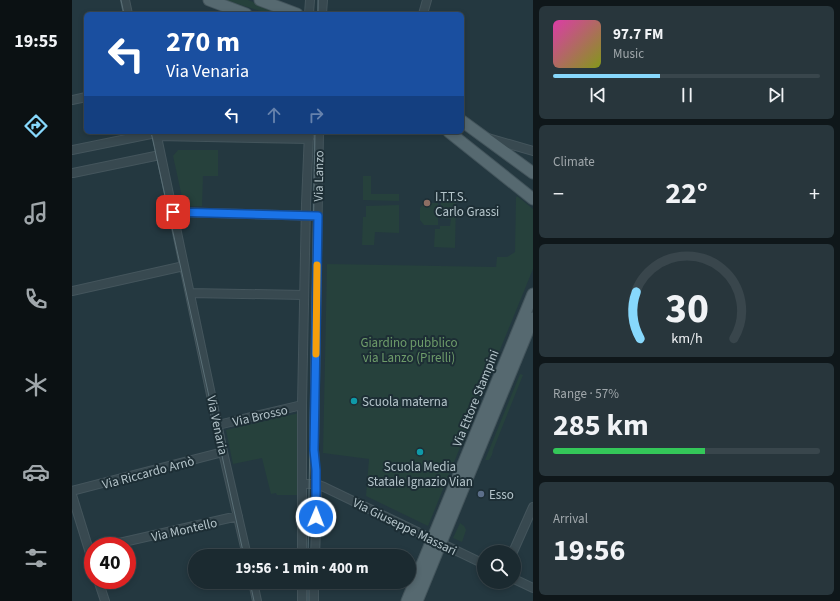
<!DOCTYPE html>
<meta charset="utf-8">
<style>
:root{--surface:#1b2a30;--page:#28363c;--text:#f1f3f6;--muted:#a0a7ab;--line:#39464c;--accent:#87d8fc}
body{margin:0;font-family:"Source Sans 3",sans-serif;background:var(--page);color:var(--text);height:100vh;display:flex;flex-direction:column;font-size:15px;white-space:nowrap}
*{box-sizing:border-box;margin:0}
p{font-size:13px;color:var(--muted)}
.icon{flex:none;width:22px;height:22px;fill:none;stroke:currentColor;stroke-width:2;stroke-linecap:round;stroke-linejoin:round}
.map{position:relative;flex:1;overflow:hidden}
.details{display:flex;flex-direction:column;gap:6px;padding:6px;background:#0f171a;width:307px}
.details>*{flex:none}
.banner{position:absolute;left:12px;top:12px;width:380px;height:122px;border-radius:6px;box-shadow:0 2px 6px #0003,0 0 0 1px var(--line);background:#1a4fa0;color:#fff;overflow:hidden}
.buttons{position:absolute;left:405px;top:545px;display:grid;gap:8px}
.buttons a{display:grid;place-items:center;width:44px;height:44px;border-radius:50%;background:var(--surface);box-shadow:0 2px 6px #0003,0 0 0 1px var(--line);font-size:20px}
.speed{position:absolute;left:12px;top:537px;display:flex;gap:8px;font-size:20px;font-weight:700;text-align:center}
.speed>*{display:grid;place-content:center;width:52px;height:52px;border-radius:50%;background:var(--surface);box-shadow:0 2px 6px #0003,0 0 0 1px var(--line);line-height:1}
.speed .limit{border:6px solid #d22;background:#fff;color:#111}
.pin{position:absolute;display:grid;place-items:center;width:34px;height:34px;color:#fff;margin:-17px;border-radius:8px;box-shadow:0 2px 6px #0006}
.me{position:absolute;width:44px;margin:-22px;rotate:1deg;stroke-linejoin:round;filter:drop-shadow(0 0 3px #0008)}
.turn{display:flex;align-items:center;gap:14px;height:84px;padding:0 16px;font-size:18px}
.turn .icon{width:52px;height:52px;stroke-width:2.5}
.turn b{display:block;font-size:28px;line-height:34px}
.lanes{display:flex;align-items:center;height:38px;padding:0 16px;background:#0003;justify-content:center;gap:20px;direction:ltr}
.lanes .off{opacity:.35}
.big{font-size:30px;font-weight:700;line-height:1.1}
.details .tile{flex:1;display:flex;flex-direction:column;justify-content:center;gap:6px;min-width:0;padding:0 14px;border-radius:6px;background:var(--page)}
.details .dial{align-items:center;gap:0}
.dial svg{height:104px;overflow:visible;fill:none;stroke:var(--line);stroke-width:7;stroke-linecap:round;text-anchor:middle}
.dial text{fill:var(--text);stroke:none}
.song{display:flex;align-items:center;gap:12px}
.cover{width:48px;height:48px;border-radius:6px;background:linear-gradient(135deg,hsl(320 70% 55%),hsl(70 70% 35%))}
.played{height:4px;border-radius:2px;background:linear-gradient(90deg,var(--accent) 40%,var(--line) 40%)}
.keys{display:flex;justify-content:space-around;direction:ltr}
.heat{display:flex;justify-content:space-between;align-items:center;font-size:22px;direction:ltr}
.charge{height:6px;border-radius:3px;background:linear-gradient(90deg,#34c759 57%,var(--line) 0)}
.trip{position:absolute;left:116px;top:549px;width:228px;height:40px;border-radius:20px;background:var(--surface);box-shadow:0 2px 6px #0003,0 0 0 1px var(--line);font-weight:700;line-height:40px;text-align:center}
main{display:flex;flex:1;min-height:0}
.tabs{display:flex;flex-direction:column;width:72px;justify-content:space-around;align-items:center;background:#0b1113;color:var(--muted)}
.tabs .icon{width:28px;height:28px}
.tabs .active{color:var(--accent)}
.tabs b{font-size:18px;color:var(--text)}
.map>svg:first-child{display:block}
</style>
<main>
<nav class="tabs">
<b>19:55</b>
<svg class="icon active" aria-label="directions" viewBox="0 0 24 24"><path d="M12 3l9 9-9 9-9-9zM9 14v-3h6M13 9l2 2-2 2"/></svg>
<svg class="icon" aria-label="music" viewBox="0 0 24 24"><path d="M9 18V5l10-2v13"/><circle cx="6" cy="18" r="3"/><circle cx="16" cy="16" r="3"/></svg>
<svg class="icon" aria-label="phone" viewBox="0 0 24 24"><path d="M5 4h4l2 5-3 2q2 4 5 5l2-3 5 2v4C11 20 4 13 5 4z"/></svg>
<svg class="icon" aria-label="climate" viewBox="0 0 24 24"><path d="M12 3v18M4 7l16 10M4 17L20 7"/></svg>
<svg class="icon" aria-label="car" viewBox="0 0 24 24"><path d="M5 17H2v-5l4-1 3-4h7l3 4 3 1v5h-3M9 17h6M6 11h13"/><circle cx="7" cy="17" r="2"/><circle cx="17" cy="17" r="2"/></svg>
<svg class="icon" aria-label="filters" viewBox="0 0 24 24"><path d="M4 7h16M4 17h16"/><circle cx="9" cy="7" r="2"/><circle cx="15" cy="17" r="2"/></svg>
</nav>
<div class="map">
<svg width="461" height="601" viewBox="0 0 461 601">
<rect width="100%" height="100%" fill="#243840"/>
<!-- green -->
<path fill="#26413c" d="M153,0H176L213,14H198Z
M106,150H146V176H131L130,206H112L101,156Z
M291,176H299V194H327V201L291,200Z
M445,196L461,209V269L356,526L294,496L297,459L251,453L255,264L424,267L425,257H435L443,252L444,198Z
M369,201L384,202L383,248L362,247L363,229H368V226H378L379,219L369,218Z
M352,203H366V225H352L348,220V208Z
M327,205V233L303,232L302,245H290L291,217H294V206Z
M448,374L451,375L421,450L420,455L417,460H413Z
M227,413L226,495H205L204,493L199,494L190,458L161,464L154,430Z
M388,523L392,526L394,530L390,542L381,538Z"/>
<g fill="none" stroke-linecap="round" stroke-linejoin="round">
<!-- minor casing -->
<g stroke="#44555c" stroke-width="10">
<path id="minor" d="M53,0L56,14
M237,14L238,0
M250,14L251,0
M351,14L355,0
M0,100L14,97
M84,132L151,452L175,556
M85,136L237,139
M416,138L461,151
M0,150L84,133
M1,173L88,155
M101,212L246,216
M0,291L112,266
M118,293L232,295
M146,425L230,405
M230,484H244L252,487L412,564
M0,491L151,452
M0,495L21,563
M34,546L166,516
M441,552L461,507
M230,556V405L234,204L237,132
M243,556L245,501L242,450L247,132
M442,579L461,588
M26,580L33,601
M181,582L185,601
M230,601V582
M242,601V582"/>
</g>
<!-- major casing -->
<g stroke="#44555c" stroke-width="13">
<path id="major" d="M137,0L174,14
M188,0L225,14
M390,121L461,173
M377,132L461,199
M335,601L461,294
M345,601L461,318"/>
</g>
<!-- minor -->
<use href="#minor" stroke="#384950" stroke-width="8"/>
<!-- major -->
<use href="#major" stroke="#566970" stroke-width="11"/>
<!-- tram -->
<path stroke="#5a6f77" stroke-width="1" d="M49,0L52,14
M246,14V0
M79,132L172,556
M236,556L243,132
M178,582L182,601
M236,601V582"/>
</g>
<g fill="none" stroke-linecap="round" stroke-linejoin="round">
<!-- route casing -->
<g stroke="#114b97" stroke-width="10">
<path id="route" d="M101,212L246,216L242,450L244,470V517"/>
</g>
<!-- route -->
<use href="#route" stroke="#1a73e8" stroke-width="7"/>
<!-- slow -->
<path stroke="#f59e0b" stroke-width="7" d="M244,354L245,265"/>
</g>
<!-- markers -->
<circle fill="#8d6e63" stroke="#1d2e35" stroke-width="1.5" cx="355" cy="203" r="4"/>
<g fill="#0f9aa8" stroke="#1d2e35" stroke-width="1.5">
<circle cx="282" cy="401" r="4"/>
<circle cx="348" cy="452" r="4"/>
</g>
<circle fill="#5c6f8a" stroke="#1d2e35" stroke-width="1.5" cx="409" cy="494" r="4"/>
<g text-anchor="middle" stroke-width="4" stroke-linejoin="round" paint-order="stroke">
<!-- street labels -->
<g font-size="13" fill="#b4c4ca" stroke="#1d2e35">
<text transform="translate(246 176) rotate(-89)" y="5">Via Lanzo</text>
<text transform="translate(403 398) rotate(-68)" y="5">Via Ettore Stampini</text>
<text transform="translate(188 415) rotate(-13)" y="5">Via Brosso</text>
<text transform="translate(146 425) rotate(78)" y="5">Via Venaria</text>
<text transform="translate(76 472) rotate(-15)" y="5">Via Riccardo Arnò</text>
<text transform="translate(333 526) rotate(26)" y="5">Via Giuseppe Massari</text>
<text transform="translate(112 529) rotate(-13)" y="5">Via Montello</text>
</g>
<!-- poi labels -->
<g font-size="13" fill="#b4c4ca" stroke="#1d2e35" text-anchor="start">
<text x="363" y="201">I.T.T.S.<tspan x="363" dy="15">Carlo Grassi</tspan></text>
<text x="290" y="406">Scuola materna</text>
<text x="348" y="471" text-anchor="middle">Scuola Media<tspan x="348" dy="15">Statale Ignazio Vian</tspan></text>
<text x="417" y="499">Esso</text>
</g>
<!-- park labels -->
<g font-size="13" fill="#6e9c6a" stroke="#1d2e35">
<text x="337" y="347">Giardino pubblico<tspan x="337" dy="15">via Lanzo (Pirelli)</tspan></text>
</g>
</g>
</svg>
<div class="buttons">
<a><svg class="icon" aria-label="search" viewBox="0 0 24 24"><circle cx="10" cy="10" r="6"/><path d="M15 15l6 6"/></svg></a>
</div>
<div class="speed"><div class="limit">40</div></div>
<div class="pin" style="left:101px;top:212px;background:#d93025"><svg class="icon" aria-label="arrive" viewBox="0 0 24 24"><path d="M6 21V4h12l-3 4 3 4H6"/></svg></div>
<svg class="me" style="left:244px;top:517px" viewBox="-20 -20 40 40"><circle r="17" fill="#1a73e8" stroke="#fff" stroke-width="3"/><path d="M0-11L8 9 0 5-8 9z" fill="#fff"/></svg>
<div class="trip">19:56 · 1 min · 400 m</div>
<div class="banner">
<div class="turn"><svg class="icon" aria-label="left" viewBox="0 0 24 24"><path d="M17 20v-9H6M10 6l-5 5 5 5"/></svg><div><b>270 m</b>Via Venaria</div></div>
<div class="lanes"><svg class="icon" aria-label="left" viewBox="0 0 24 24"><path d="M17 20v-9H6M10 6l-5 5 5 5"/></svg><svg class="icon off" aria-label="ahead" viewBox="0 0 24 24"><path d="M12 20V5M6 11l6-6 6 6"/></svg><svg class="icon off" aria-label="right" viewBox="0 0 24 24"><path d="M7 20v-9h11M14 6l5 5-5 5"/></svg></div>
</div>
</div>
<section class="details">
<div class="tile">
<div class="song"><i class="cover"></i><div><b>97.7 FM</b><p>Music</p></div></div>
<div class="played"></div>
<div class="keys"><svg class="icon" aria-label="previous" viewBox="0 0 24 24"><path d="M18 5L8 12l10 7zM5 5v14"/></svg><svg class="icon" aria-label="pause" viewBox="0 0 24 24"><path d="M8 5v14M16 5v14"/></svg><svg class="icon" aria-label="next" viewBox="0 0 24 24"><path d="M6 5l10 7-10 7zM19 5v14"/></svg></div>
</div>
<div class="tile"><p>Climate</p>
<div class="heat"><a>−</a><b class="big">22°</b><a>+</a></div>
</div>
<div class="tile dial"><svg viewBox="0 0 100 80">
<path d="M14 69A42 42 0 1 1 86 69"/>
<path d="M14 69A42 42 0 0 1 11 33" stroke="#87d8fc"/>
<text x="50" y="56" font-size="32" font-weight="700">30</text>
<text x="50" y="72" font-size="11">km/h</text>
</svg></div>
<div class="tile"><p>Range · 57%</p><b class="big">285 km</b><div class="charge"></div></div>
<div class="tile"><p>Arrival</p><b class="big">19:56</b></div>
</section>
</main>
